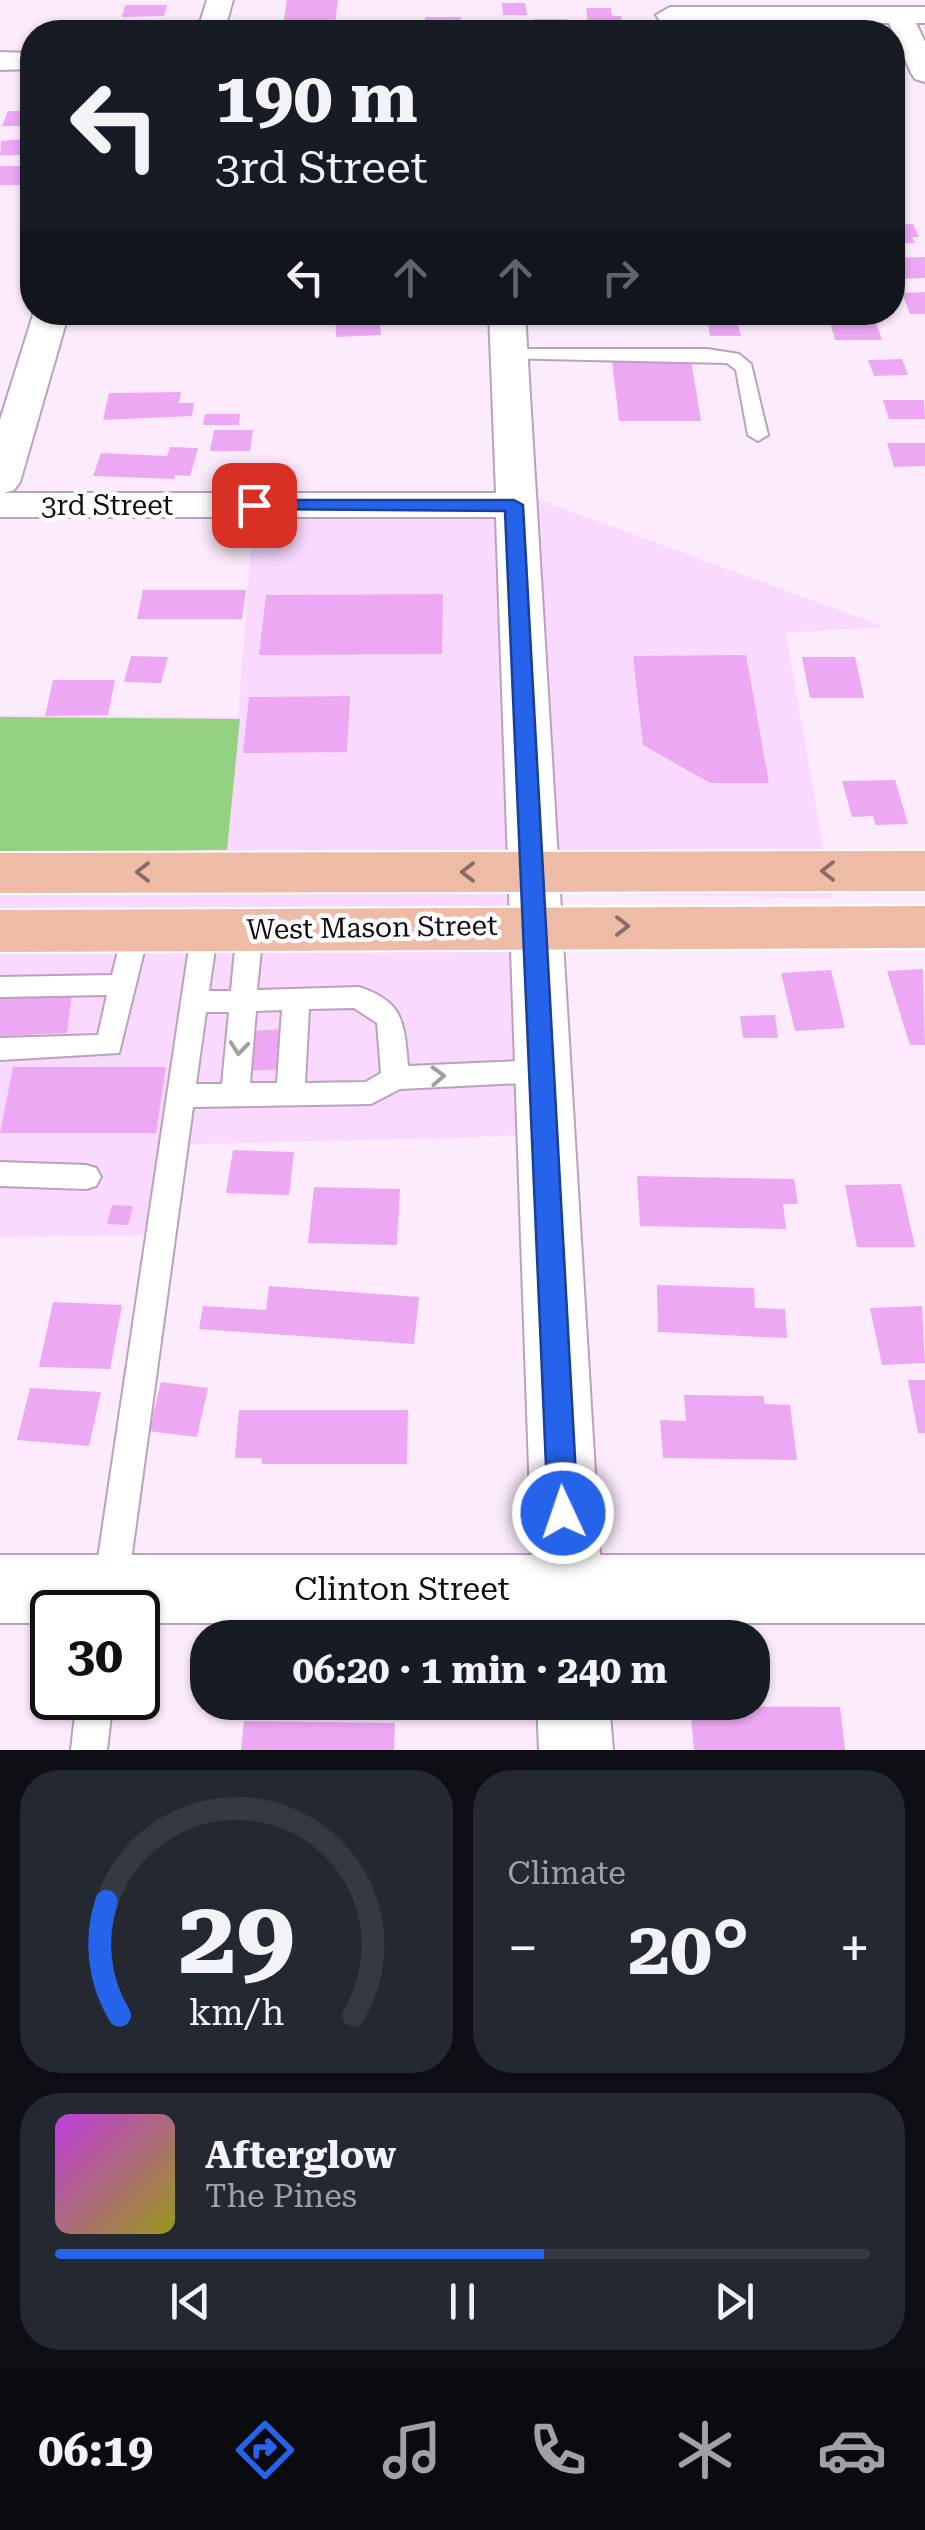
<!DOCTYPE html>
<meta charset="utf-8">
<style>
:root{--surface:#171b24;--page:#242831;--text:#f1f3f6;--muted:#9ea1a6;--line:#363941;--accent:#2563eb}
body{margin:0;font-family:"Roboto Serif",serif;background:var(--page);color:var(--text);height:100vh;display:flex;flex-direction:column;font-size:38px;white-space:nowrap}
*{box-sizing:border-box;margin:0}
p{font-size:32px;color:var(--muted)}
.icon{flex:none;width:55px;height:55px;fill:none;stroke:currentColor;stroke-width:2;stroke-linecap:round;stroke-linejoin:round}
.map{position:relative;height:1750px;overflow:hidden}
.sheet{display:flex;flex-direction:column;gap:20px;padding:20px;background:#0d0f14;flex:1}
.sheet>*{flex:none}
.banner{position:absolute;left:20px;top:20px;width:885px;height:305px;border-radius:40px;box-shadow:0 2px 8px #0004;background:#171b24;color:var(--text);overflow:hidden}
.speed{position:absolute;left:30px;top:1590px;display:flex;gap:20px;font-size:50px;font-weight:700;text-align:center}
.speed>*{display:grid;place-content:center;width:130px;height:130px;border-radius:50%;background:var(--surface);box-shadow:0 2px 8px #0004;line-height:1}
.speed .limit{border:5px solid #111;border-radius:15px;background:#fff;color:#111}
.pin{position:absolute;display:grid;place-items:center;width:85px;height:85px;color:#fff;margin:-42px;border-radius:20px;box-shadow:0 5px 15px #0006}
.me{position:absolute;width:110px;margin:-55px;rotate:357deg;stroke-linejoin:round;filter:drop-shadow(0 0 8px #0008)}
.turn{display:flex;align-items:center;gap:35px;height:210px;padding:0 30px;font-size:45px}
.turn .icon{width:130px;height:130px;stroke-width:2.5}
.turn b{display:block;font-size:70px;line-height:85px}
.lanes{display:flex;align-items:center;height:95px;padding:0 30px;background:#0003;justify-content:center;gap:50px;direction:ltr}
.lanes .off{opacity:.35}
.big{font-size:75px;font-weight:700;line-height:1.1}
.sheet .widget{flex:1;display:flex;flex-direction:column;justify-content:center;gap:15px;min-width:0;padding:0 35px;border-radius:40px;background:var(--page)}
.sheet .dial{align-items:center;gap:0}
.dial svg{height:260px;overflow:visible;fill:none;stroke:var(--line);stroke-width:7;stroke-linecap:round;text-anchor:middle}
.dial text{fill:var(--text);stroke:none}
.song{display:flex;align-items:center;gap:30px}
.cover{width:120px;height:120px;border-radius:15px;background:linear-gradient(135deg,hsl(290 70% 55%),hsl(60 70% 35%))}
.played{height:10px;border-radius:5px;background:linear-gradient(90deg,var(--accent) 60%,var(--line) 60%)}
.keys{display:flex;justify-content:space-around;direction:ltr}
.heat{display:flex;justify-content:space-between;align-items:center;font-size:55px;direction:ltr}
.sheet .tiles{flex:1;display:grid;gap:20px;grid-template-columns:1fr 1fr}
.widget:last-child{grid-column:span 2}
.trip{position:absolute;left:190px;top:1620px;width:580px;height:100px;border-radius:40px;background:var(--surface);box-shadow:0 2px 8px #0004;font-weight:700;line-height:100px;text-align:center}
.tab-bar{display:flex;height:160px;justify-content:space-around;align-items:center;background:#090b0e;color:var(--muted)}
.tab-bar .icon{width:70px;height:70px}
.tab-bar .selected{color:var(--accent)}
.tab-bar b{font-size:45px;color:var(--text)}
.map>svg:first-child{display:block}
</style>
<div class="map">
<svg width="925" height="1750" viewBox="0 0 925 1750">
<rect width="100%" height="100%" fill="#fcebfd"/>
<!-- built -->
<path fill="#fad9fe" d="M513,490L885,627L786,633L832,898L535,893L546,1135L173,1145L158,1235L0,1237V716L238,717L254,505H513Z"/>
<!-- green -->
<path fill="#94d282" d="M0,717L240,719L227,850L0,854Z"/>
<!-- building -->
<path fill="#eda8f4" d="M287,0H338L334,32H282Z
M502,3H525L527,15H503Z
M125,5H167L164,16L122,17Z
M586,8H611L612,16H621L624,32H589Z
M425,17H461V31L424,30Z
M534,19H567L569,32H536Z
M511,21L512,32H480V22Z
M8,111H32V126H2Z
M24,139H32V155H0L1,141Z
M0,166H28L21,185H0Z
M913,224L919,237H912L915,243L892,244V225Z
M925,257V278L898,279L892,258Z
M925,292V314H910L902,293Z
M335,312H379L381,335L336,337Z
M607,312H673L676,323L609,324Z
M707,317H736L741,336H710Z
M874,317L882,340H835L829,318Z
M902,359L908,375L874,376L868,360Z
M612,360H691L701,421H619Z
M181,392L179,403H194L192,416L103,420L109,393Z
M883,400H924L925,419H889Z
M205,414H240L239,425H203Z
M214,430H253L250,451H210Z
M887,443H925V466L894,467Z
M170,447L198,448L190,476L175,475L174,479L93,476L101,453L167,456Z
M143,590H246L242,619H137Z
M443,594L442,654L259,655L266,595Z
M746,655L769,783H710L643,745L633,656Z
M131,656L168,657L161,683L124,682Z
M802,657H855L864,698H810Z
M53,680H115L108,715L45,716Z
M350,696L347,752L243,753L249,697Z
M895,780L908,824L875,825L873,816L852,817L842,781Z
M923,969L925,1045H910L887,971Z
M831,970L845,1028L795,1031L781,973Z
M72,993L67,1033L0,1036V996Z
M775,1015L778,1038H743L740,1016Z
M283,1029L284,1069L248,1071V1031Z
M13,1067H166L156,1133H0Z
M233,1150L294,1152L289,1195L226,1193Z
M637,1176L794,1179L798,1204H783L786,1229L640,1226Z
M901,1184L915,1247H857L845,1185Z
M314,1187L400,1189L397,1245L308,1243Z
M112,1205L133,1206L128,1225L107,1224Z
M657,1285L754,1288L755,1308L785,1309L787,1338L658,1332Z
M269,1286L419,1297L414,1344L199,1329L203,1306L266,1310Z
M53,1302L122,1305L110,1369L39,1367Z
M922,1306L925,1363L882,1365L870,1308Z
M908,1380H925V1433H918Z
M161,1382L208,1388L197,1437L149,1431Z
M30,1388L101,1392L89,1446L17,1440Z
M684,1395L763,1396L765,1404L790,1405L797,1460L663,1458L660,1420L686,1421Z
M239,1410H408L407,1464H262V1458H235Z
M690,1706L840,1707L845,1750H694Z
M244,1721L395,1723L394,1750H241Z"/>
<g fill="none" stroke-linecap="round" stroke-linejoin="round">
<!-- lane casing -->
<g stroke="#bba1bd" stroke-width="4">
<path id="lane" d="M508,349H707L739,354L751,364L768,435L758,441L748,435L736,370L727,363L502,358L499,354Z
M137,917L146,920L150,927L119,1053L0,1060V1038L98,1035L107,995L0,997V977L112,975L124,927L128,920Z
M205,918L214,921L218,928L209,991H231L237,929L241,922H259L263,929L257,990L359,987C405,1002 404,1024 408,1066L543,1060L553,1063L557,1071L553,1079L543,1082L400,1089L371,1104L193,1107L124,1612H90L192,928L196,921ZM354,1008L377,1023L381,1073L366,1082L305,1083L309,1009ZM282,1010L277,1083H250L256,1011ZM206,1012H229L222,1084H196Z
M0,1162L86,1165L96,1168L101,1177L96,1186L86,1189L0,1186Z
M77,1698H113L107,1750H71Z"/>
</g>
<!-- street casing -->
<g stroke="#bba1bd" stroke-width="4">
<path id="street" d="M207,0H233L224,32H197Z
M670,7H925V23H916L925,42V82L915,79L911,73L889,23L660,21L656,15Z
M0,52L32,53V69L0,70Z
M34,312H69L20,482L14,490L4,493H496L489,312H525L600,1555H925V1623H604L605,1638H535L534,1623H138V1612H52V1623H0V1555H532L496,517H0V420Z
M537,1702H609L613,1750H539Z"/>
</g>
<!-- primary casing -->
<g stroke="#fff" stroke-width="4">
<path id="primary" d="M925,851V891L0,893V853Z
M925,906V948L0,952V910Z"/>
</g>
<!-- lane -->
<use href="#lane" fill="#fff" fill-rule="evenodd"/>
<!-- street -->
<use href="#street" fill="#fff" fill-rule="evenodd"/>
<!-- primary -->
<use href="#primary" fill="#eebca6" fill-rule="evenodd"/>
</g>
<!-- one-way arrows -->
<defs><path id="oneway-chevron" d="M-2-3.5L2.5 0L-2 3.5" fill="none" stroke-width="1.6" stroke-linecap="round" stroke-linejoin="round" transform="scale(2.5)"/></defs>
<g stroke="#8b6c64">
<use href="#oneway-chevron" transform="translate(828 871) rotate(180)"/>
<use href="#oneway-chevron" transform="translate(143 872) rotate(180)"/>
<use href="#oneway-chevron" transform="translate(468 872) rotate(180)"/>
<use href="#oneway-chevron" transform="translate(622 926)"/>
</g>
<g stroke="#a19da1">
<use href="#oneway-chevron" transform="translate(239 1048) rotate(95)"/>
<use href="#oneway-chevron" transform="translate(438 1076) rotate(-2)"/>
</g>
<!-- route -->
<path fill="#2563eb" stroke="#184099" stroke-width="2.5" d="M254,500H514L523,505L578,1513L574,1524L563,1528L552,1524L548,1513L505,511L248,509L245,505Z"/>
<g text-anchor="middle" stroke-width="9" stroke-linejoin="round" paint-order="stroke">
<!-- street labels -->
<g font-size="28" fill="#130a14" stroke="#fff">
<text x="107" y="515">3rd Street</text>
<text transform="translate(372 927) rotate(-1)" y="10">West Mason Street</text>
</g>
<!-- near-street labels -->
<g font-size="32" fill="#130a14" stroke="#fff">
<text x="402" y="1600">Clinton Street</text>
</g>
</g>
</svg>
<div class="speed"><div class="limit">30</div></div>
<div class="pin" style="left:254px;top:505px;background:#d93025"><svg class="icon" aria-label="arrive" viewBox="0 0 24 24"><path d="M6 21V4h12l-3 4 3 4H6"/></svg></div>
<svg class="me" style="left:563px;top:1513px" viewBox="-20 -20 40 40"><circle r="17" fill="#2563eb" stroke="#fff" stroke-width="3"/><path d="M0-11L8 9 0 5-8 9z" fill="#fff"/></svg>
<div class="trip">06:20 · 1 min · 240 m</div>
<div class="banner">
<div class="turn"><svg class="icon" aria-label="left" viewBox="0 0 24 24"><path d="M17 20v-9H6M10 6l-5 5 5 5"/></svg><div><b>190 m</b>3rd Street</div></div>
<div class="lanes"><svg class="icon" aria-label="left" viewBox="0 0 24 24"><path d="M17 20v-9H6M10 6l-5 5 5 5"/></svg><svg class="icon off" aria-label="ahead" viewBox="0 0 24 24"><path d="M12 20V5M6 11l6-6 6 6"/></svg><svg class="icon off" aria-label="ahead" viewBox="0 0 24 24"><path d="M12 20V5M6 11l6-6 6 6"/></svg><svg class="icon off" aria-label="right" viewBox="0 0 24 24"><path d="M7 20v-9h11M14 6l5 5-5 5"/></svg></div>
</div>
</div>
<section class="sheet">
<div class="tiles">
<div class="widget dial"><svg viewBox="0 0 100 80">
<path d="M14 69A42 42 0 1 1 86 69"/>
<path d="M14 69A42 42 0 0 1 10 34" stroke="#2563eb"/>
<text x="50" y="56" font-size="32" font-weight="700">29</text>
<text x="50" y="72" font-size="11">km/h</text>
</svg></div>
<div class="widget"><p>Climate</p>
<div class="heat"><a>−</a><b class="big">20°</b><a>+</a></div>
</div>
<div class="widget">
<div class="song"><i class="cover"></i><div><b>Afterglow</b><p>The Pines</p></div></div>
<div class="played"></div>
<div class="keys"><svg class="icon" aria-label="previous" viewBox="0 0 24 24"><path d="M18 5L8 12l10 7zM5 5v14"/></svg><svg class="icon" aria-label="pause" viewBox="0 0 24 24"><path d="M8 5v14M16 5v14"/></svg><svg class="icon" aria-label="next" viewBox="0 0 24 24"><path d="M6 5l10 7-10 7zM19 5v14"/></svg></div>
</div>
</div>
</section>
<nav class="tab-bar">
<b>06:19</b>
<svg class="icon selected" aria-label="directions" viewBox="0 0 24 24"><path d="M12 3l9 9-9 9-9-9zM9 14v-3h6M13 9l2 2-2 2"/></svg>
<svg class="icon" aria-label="music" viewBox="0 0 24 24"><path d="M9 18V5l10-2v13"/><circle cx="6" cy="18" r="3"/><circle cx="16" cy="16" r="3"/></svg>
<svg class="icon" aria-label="phone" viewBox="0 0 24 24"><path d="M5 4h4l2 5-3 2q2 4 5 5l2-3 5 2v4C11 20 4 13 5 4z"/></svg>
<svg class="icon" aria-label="climate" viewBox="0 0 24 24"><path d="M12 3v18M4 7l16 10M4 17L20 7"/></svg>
<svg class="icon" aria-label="car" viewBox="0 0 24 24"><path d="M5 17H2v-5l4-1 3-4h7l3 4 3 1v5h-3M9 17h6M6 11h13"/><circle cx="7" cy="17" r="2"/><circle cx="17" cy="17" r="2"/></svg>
</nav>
